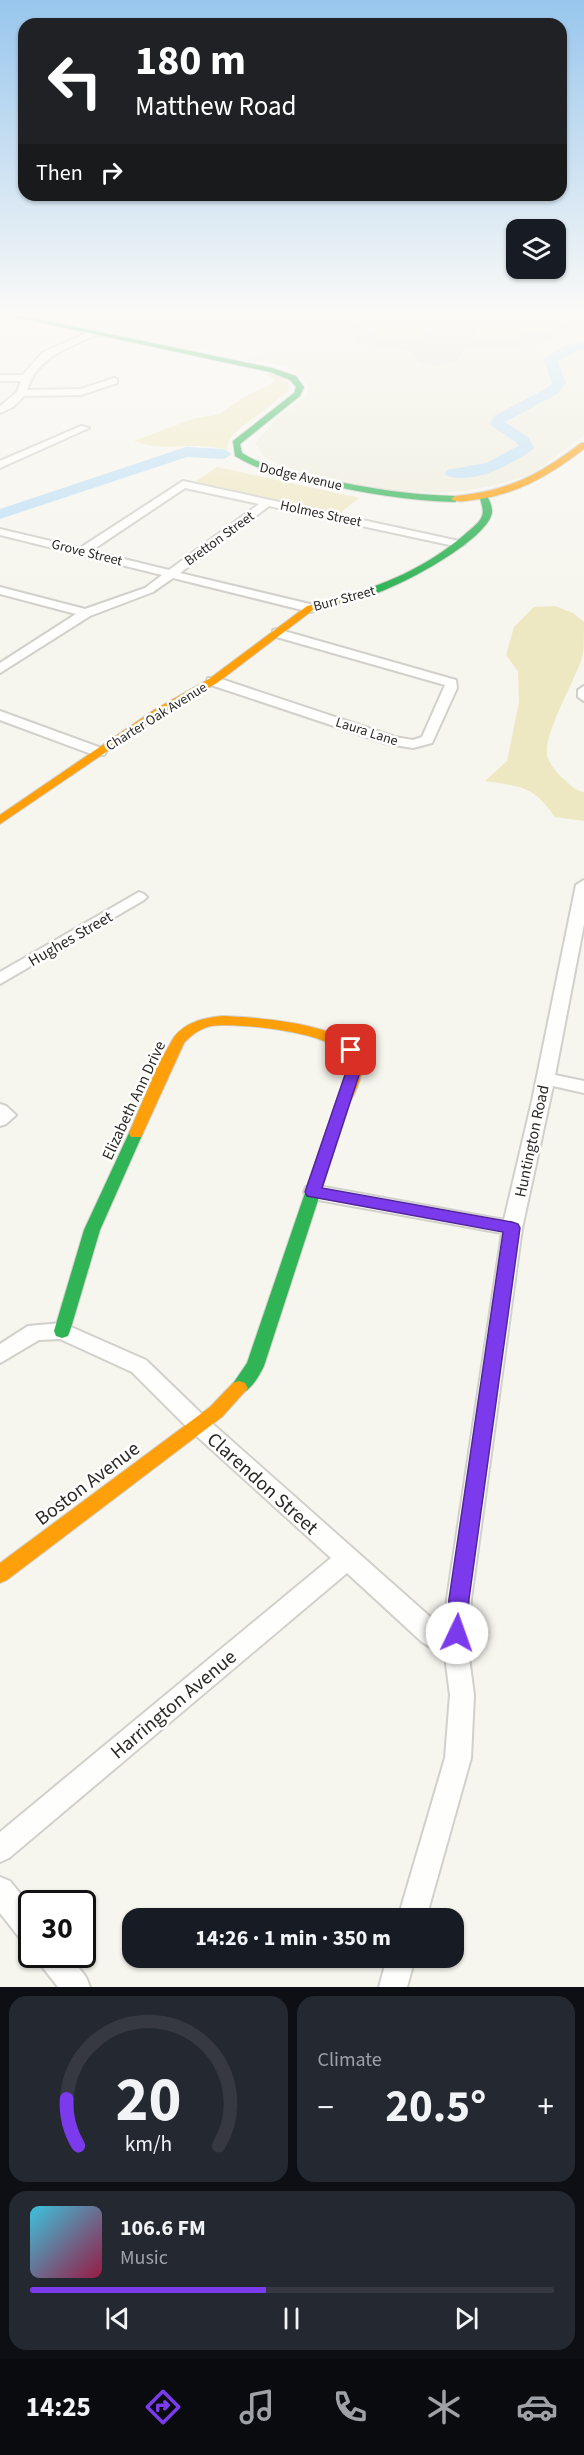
<!DOCTYPE html>
<meta charset="utf-8">
<style>
:root{--surface:#171b24;--page:#242831;--text:#f1f3f6;--muted:#9ea1a6;--line:#363941;--accent:#7c3aed}
body{margin:0;font-family:"Source Sans 3",sans-serif;background:var(--page);color:var(--text);height:100vh;display:flex;flex-direction:column;font-size:22px;white-space:nowrap}
*{box-sizing:border-box;margin:0}
p{font-size:20px;color:var(--muted)}
.icon{flex:none;width:33px;height:33px;fill:none;stroke:currentColor;stroke-width:2;stroke-linecap:round;stroke-linejoin:round}
.map{position:relative;height:1987px;overflow:hidden}
.details{display:flex;flex-direction:column;gap:9px;padding:9px;background:#0d0f14;flex:1}
.details>*{flex:none}
.hud{position:absolute;left:18px;top:18px;width:549px;height:183px;border-radius:18px;box-shadow:0 2px 4px #0004;background:#202124;color:#fff;overflow:hidden}
.tools{position:absolute;left:506px;top:219px;display:grid;gap:12px}
.tools a{display:grid;place-items:center;width:60px;height:60px;border-radius:12px;background:var(--surface);box-shadow:0 2px 4px #0004;font-size:30px}
.speed{position:absolute;left:18px;top:1890px;display:flex;gap:12px;font-size:30px;font-weight:700;text-align:center}
.speed>*{display:grid;place-content:center;width:78px;height:78px;border-radius:50%;background:var(--surface);box-shadow:0 2px 4px #0004;line-height:1}
.speed .limit{border:3px solid #111;border-radius:9px;background:#fff;color:#111}
.pin{position:absolute;display:grid;place-items:center;width:51px;height:51px;color:#fff;margin:-26px;border-radius:12px;box-shadow:0 3px 9px #0006}
.me{position:absolute;width:66px;margin:-33px;rotate:3deg;stroke-linejoin:round;filter:drop-shadow(0 0 4px #0008)}
.turn{display:flex;align-items:center;gap:21px;height:126px;padding:0 18px;font-size:27px}
.turn .icon{width:78px;height:78px;stroke-width:2.5}
.turn b{display:block;font-size:42px;line-height:51px}
.then{display:flex;align-items:center;height:57px;padding:0 18px;background:#0003;gap:12px;font-size:22px}
.big{font-size:45px;font-weight:700;line-height:1.1}
.details .widget{flex:1;display:flex;flex-direction:column;justify-content:center;gap:9px;min-width:0;padding:0 21px;border-radius:18px;background:var(--page)}
.details .dial{align-items:center;gap:0}
.dial svg{height:156px;overflow:visible;fill:none;stroke:var(--line);stroke-width:7;stroke-linecap:round;text-anchor:middle}
.dial text{fill:var(--text);stroke:none}
.song{display:flex;align-items:center;gap:18px}
.cover{width:72px;height:72px;border-radius:9px;background:linear-gradient(135deg,hsl(190 70% 55%),hsl(340 70% 35%))}
.played{height:6px;border-radius:3px;background:linear-gradient(90deg,var(--accent) 45%,var(--line) 45%)}
.keys{display:flex;justify-content:space-around;direction:ltr}
.heat{display:flex;justify-content:space-between;align-items:center;font-size:33px;direction:ltr}
.details .tiles{flex:1;display:grid;gap:9px;grid-template-columns:1fr 1fr}
.widget:last-child{grid-column:span 2}
.trip{position:absolute;left:122px;top:1908px;width:342px;height:60px;border-radius:18px;background:var(--surface);box-shadow:0 2px 4px #0004;font-weight:700;line-height:60px;text-align:center}
.tab-bar{display:flex;height:96px;justify-content:space-around;align-items:center;background:#090b0e;color:var(--muted)}
.tab-bar .icon{width:42px;height:42px}
.tab-bar .selected{color:var(--accent)}
.tab-bar b{font-size:27px;color:var(--text)}
.map>svg:first-child{display:block}
</style>
<div class="map">
<svg width="584" height="1987" viewBox="0 0 584 1987">
<rect width="100%" height="100%" fill="#f6f5ee"/>
<!-- built -->
<path fill="#efedde" d="M18,314H584V435L536,471L524,477L496,485L463,491L437,493L387,490L287,469L263,456L255,443L276,419L306,395L308,386L303,378L288,369L289,367L247,360L269,348L226,339L193,351Z"/>
<!-- green -->
<path fill="#eee8c2" d="M381,314H441L421,335L393,338L373,334Z
M492,314H584V319C563,326 496,349 479,332Z
M272,373L288,382L289,391L234,433L228,442L227,450C197,440 165,453 134,441L192,419L220,414L242,398L273,383L275,380L266,374Z
M217,467L359,498L340,513L195,482Z
M555,606L573,613L584,622C584,632 584,644 583,654C577,679 540,737 548,758C551,766 558,775 565,780C571,786 576,791 584,792V821L555,817C532,785 522,787 485,781L507,761L519,702L518,671L506,655L514,627L534,607Z"/>
<g fill="none" stroke-linecap="round" stroke-linejoin="round">
<!-- river -->
<path fill="#c0e0f5" fill-rule="evenodd" d="M584,342V350L574,352L558,361L566,383L557,394L505,422L528,437L534,448L531,451C508,466 476,484 447,476L445,473L447,470L486,463L518,446L516,442L492,426L490,423L494,416L547,388L552,383L544,360L546,357L565,346Z
M186,447L224,449L232,454L224,459L187,457L0,519V509Z"/>
<!-- taxiway -->
<path fill="#e3e2de" fill-rule="evenodd" d="M363,314H382L368,332C391,345 422,339 446,332L448,327C461,324 463,330 473,335C480,339 489,338 497,338C526,337 555,325 584,318V330L536,344L498,350H481L456,341L429,349L406,351L356,342L348,331Z"/>
<!-- runway -->
<path fill="#e3e2de" fill-rule="evenodd" d="M442,314H491L455,362L437,366L419,362L412,351Z"/>
<!-- street casing -->
<g stroke="#d1d0cb" stroke-width="4">
<path id="street" d="M93,330L97,333L96,335C66,349 38,356 27,390L81,389L114,378L117,379V383L81,395L24,396L13,407L0,413V406L17,392L21,381H0V375H23L42,353Z
M81,426L89,428L0,468V461Z
M183,481L459,541L465,544L459,547L269,506L180,573L314,605V611L310,612L173,578L153,592L90,616L0,673V663L76,614L0,594V587L85,609L145,588L162,575L0,535V529L80,548ZM185,488L259,504L169,570L91,551Z
M277,629L456,680L457,688L432,743L413,748L388,744L208,684L207,681L208,678H218L395,737L413,740L422,737L445,685L273,636V630Z
M584,686V701L578,697V690Z
M0,711L104,749L106,752L104,755H94L0,720Z
M584,880V924L555,1075L584,1081V1093L553,1086L522,1228L471,1599L468,1650L474,1695L471,1758L426,1918H398L445,1758L450,1695L445,1656L422,1642L347,1573L9,1858L0,1862V1832L331,1558L190,1430L132,1372L60,1339L39,1340L0,1363V1344L28,1326L62,1323L146,1360L206,1418L445,1630L447,1599L502,1233L313,1199L306,1197L304,1192L306,1187L313,1185L504,1220L532,1101L576,885Z
M139,892L144,894L147,897L144,900L0,984V972Z
M0,1104L6,1106L16,1115L6,1124L0,1126Z
M0,1877L10,1881L32,1908V1945L22,1941L0,1913Z
M36,1954H68L86,1977L90,1987H58L40,1964Z
M387,1958H415L407,1987H379Z"/>
</g>
<!-- fast casing -->
<g stroke="#d1d0cb" stroke-width="2">
<path id="fast" d="M1,314H14L272,368L296,376L304,387L300,396L240,444L242,453C266,468 293,473 321,478C366,488 409,495 455,496L459,499L455,502C410,501 366,493 322,484C292,477 262,473 235,456L233,441L294,393L296,387L290,380L270,372Z
M480,494H486C490,501 494,509 491,516C480,547 366,607 335,603V599C382,586 425,568 463,536C469,530 479,524 482,516C485,508 479,501 480,494Z
M343,1097L348,1099L350,1102L264,1366C258,1378 247,1398 233,1393L230,1388L247,1363L336,1102L338,1099Z
M136,1128L141,1129L143,1133L100,1230L70,1331L68,1336L62,1338L56,1336L54,1331L84,1230L129,1133L131,1129Z"/>
</g>
<!-- slow casing -->
<g stroke="#d1d0cb" stroke-width="2">
<path id="slow" d="M581,443H584V449C550,475 516,495 473,500C466,501 457,503 451,499L455,496C508,491 539,475 581,443Z
M338,598L343,601L341,603L313,610L217,683L162,714L0,824V815L154,710L209,679L307,606Z
M222,1016C253,1017 342,1023 359,1052C368,1067 356,1093 348,1105H338L336,1102C341,1090 351,1071 347,1058C339,1032 235,1022 211,1026C201,1028 191,1035 184,1043L143,1133L141,1137H131L129,1133L158,1065L174,1037C186,1022 203,1018 222,1016Z
M239,1381L245,1383L248,1388L222,1417L7,1580L0,1583V1563L210,1407L233,1383Z"/>
</g>
<!-- street -->
<use href="#street" fill="#fefefc" fill-rule="evenodd"/>
<!-- fast -->
<use href="#fast" fill="#30b455" fill-rule="evenodd"/>
<!-- slow -->
<use href="#slow" fill="#ff9f0a" fill-rule="evenodd"/>
</g>
<!-- sky -->
<linearGradient id="sky" x2="0" y2="1"><stop stop-color="#98c6ed"/><stop offset="0.53" stop-color="#fbfaf7"/><stop offset="1" stop-color="#fbfaf7" stop-opacity="0"/></linearGradient>
<rect width="584" height="592" fill="url(#sky)"/>
<!-- route -->
<path fill="#7c3aed" stroke="#51269a" stroke-width="1.5" d="M351,1046L356,1047L362,1057V1066L322,1188L512,1222L518,1224L520,1228L469,1599L467,1633L464,1639L457,1642L450,1639L447,1633L449,1599L503,1232L307,1196L305,1192L348,1066V1057L344,1050Z"/>
<g text-anchor="middle" stroke-width="5" stroke-linejoin="round" paint-order="stroke">
<!-- far-street labels -->
<g font-size="14" fill="#2b2a26" stroke="#fff">
<text transform="translate(301 476) rotate(13)" y="5">Dodge Avenue</text>
<text transform="translate(321 513) rotate(12)" y="5">Holmes Street</text>
<text transform="translate(219 538) rotate(-36)" y="5">Bretton Street</text>
<text transform="translate(87 552) rotate(14)" y="5">Grove Street</text>
<text transform="translate(344 598) rotate(-15)" y="5">Burr Street</text>
<text transform="translate(156 716) rotate(-32)" y="5">Charter Oak Avenue</text>
<text transform="translate(367 731) rotate(18)" y="5">Laura Lane</text>
</g>
<!-- street labels -->
<g font-size="16" fill="#2b2a26" stroke="#fff">
<text transform="translate(70 938) rotate(-30)" y="6">Hughes Street</text>
<text transform="translate(133 1100) rotate(-65)" y="6">Elizabeth Ann Drive</text>
<text transform="translate(531 1141) rotate(-78)" y="6">Huntington Road</text>
</g>
<!-- near-street labels -->
<g font-size="20" fill="#2b2a26" stroke="#fff">
<text transform="translate(87 1483) rotate(-37)" y="7">Boston Avenue</text>
<text transform="translate(263 1483) rotate(42)" y="7">Clarendon Street</text>
<text transform="translate(173 1704) rotate(-40)" y="7">Harrington Avenue</text>
</g>
</g>
</svg>
<div class="tools">
<a><svg class="icon" aria-label="layers" viewBox="0 0 24 24"><path d="M12 4l9 5-9 5-9-5zM3 14l9 5 9-5"/></svg></a>
</div>
<div class="speed"><div class="limit">30</div></div>
<div class="pin" style="left:351px;top:1050px;background:#d93025"><svg class="icon" aria-label="arrive" viewBox="0 0 24 24"><path d="M6 21V4h12l-3 4 3 4H6"/></svg></div>
<svg class="me" style="left:457px;top:1633px" viewBox="-20 -20 40 40"><circle r="19" fill="#fff"/><path d="M0-13L10 11 0 6-10 11z" fill="#7c3aed"/></svg>
<div class="trip">14:26 · 1 min · 350 m</div>
<div class="hud">
<div class="turn"><svg class="icon" aria-label="left" viewBox="0 0 24 24"><path d="M17 20v-9H6M10 6l-5 5 5 5"/></svg><div><b>180 m</b>Matthew Road</div></div>
<div class="then">Then<svg class="icon" aria-label="right" viewBox="0 0 24 24"><path d="M7 20v-9h11M14 6l5 5-5 5"/></svg></div>
</div>
</div>
<section class="details">
<div class="tiles">
<div class="widget dial"><svg viewBox="0 0 100 80">
<path d="M14 69A42 42 0 1 1 86 69"/>
<path d="M14 69A42 42 0 0 1 8 45" stroke="#7c3aed"/>
<text x="50" y="56" font-size="32" font-weight="700">20</text>
<text x="50" y="72" font-size="11">km/h</text>
</svg></div>
<div class="widget"><p>Climate</p>
<div class="heat"><a>−</a><b class="big">20.5°</b><a>+</a></div>
</div>
<div class="widget">
<div class="song"><i class="cover"></i><div><b>106.6 FM</b><p>Music</p></div></div>
<div class="played"></div>
<div class="keys"><svg class="icon" aria-label="previous" viewBox="0 0 24 24"><path d="M18 5L8 12l10 7zM5 5v14"/></svg><svg class="icon" aria-label="pause" viewBox="0 0 24 24"><path d="M8 5v14M16 5v14"/></svg><svg class="icon" aria-label="next" viewBox="0 0 24 24"><path d="M6 5l10 7-10 7zM19 5v14"/></svg></div>
</div>
</div>
</section>
<nav class="tab-bar">
<b>14:25</b>
<svg class="icon selected" aria-label="directions" viewBox="0 0 24 24"><path d="M12 3l9 9-9 9-9-9zM9 14v-3h6M13 9l2 2-2 2"/></svg>
<svg class="icon" aria-label="music" viewBox="0 0 24 24"><path d="M9 18V5l10-2v13"/><circle cx="6" cy="18" r="3"/><circle cx="16" cy="16" r="3"/></svg>
<svg class="icon" aria-label="phone" viewBox="0 0 24 24"><path d="M5 4h4l2 5-3 2q2 4 5 5l2-3 5 2v4C11 20 4 13 5 4z"/></svg>
<svg class="icon" aria-label="climate" viewBox="0 0 24 24"><path d="M12 3v18M4 7l16 10M4 17L20 7"/></svg>
<svg class="icon" aria-label="car" viewBox="0 0 24 24"><path d="M5 17H2v-5l4-1 3-4h7l3 4 3 1v5h-3M9 17h6M6 11h13"/><circle cx="7" cy="17" r="2"/><circle cx="17" cy="17" r="2"/></svg>
</nav>
